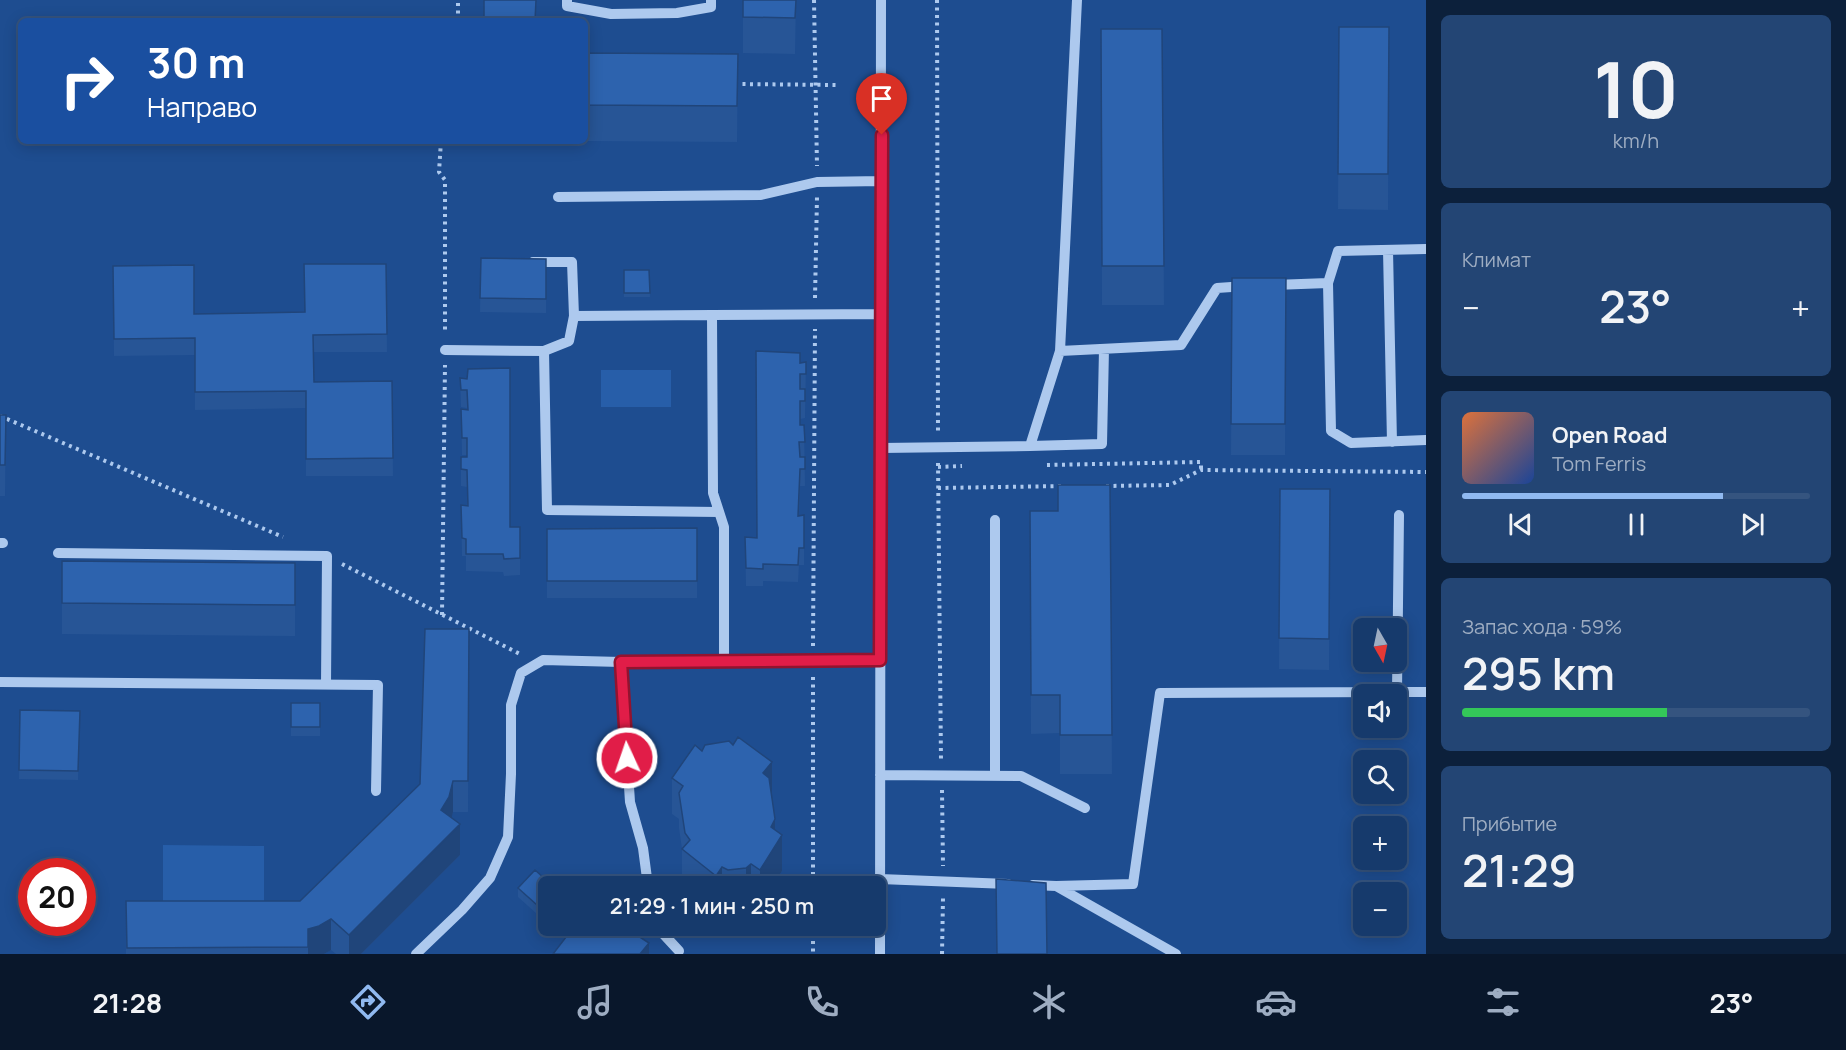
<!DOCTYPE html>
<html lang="ru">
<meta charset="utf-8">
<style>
:root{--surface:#163a6c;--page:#234574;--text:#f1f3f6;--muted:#9eadc2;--line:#35547f;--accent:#90b9f0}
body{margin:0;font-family:Manrope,sans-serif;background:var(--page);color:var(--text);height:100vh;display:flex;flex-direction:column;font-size:22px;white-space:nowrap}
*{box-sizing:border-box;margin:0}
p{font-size:20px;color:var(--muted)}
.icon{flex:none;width:33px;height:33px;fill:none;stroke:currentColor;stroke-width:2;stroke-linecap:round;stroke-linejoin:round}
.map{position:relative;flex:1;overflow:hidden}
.drawer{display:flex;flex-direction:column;gap:15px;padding:15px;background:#0c203b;width:420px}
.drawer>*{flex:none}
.guide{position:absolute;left:18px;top:18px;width:570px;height:126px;border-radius:9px;box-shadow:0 3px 15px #0003,0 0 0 2px var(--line);background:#1a4fa0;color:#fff;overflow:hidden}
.needle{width:39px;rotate:171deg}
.controls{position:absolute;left:1353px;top:618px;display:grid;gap:12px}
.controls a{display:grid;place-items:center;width:54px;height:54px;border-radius:9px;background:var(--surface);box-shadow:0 3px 15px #0003,0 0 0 2px var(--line);font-size:30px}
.speed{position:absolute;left:18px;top:858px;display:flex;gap:12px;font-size:30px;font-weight:700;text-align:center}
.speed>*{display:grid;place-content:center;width:78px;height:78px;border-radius:50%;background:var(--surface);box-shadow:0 3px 15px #0003,0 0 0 2px var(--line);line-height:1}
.speed .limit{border:9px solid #d22;background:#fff;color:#111}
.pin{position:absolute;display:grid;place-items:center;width:51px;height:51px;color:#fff;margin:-62px -26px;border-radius:50% 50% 50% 0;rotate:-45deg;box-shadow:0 0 6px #0007}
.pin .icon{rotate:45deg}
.me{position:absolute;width:66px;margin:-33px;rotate:357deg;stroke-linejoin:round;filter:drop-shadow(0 0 4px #0008)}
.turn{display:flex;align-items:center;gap:21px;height:126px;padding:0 30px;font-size:27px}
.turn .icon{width:78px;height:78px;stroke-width:2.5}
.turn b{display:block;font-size:42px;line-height:51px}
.big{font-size:45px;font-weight:600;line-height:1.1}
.drawer .card{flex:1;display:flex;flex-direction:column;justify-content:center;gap:9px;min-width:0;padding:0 21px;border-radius:9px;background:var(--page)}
.drawer .dial{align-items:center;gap:0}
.dial b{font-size:78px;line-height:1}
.song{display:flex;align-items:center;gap:18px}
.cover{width:72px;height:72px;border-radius:9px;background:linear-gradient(135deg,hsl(20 70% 55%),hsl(220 70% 35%))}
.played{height:6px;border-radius:3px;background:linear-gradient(90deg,var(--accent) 75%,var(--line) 75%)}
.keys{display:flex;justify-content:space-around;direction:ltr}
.heat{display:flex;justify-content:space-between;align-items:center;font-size:33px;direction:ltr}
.charge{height:9px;border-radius:4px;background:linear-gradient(90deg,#34c759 59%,var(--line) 0)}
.trip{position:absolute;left:538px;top:876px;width:348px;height:60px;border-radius:9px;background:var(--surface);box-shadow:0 3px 15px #0003,0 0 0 2px var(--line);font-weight:600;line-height:60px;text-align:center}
.tabs{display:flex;height:96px;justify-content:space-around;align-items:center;background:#09172b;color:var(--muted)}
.tabs .icon{width:42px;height:42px}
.tabs .on{color:var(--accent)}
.tabs b{font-size:27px;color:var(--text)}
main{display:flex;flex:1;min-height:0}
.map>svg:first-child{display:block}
</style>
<main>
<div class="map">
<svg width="1426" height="954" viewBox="0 0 1426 954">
<rect width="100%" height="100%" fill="#1e4d90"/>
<!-- green -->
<path fill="#275ea9" d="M601,370H671V407H601Z
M163,845L264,846V902H163Z"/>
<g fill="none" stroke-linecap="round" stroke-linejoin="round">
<!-- path -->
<path stroke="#adc9ee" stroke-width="4" stroke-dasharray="3 4.5" stroke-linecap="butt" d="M814,0L817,166
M937,0L938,431
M458,21V0
M735,84L836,85
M441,141L439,172L445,180V333
M815,298L817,197
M0,416L283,537
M938,463L941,761
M1047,465L1201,462V470
M938,467L962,466
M1106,486L1170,485L1201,470L1426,472
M938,488L1063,486
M342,564L520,654
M442,615L445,365
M813,646L815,329
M813,677V886
M942,790L943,866
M813,926V954
M942,954L943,898"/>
<!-- minor -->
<path stroke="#adc9ee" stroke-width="10" d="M567,0V6L611,14L677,13L711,7V0
M558,197L761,195L817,182L882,181
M1426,249L1338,251L1328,283L1331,431L1351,443L1426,440
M1388,250L1392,442
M533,262H572L574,316
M1274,285L1328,283
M445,350L544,351L547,510L719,512
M544,351L569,341L574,316L712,315
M1060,351L1181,345L1217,288L1246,286
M1030,446L1102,444L1104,349
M881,448L1030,446L1060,351L1077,0
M995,520V776
M0,543H3
M58,553L327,556L326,685
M724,662V527L713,493L712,315L881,314
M0,682L378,685L376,791
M1397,692H1426
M880,775L1021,776L1085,808
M880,879L1008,884
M1033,885L1056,886L1176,954
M648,886L643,848L630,802L621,662L880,660
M1056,886L1133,884L1160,693L1397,692L1399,515
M656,926L679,951
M416,954L462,910L490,878L508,837L511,774V705L521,673L543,660L621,662
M880,954L881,0"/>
</g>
<!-- wall -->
<path fill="#275596" d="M484,0L536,21H484Z
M743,0H796L795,54L743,53Z
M1339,27H1389L1388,210L1338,209Z
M1101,29H1162L1164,305H1102Z
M585,53L738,54L737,142L585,141Z
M481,258L546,259V313L480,312Z
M386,264L387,352H313L314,382L392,381L393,476H306V408L195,410V355L114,356L113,266L194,314L305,312Z
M624,270H649L650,297H624Z
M1232,278H1286L1285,455H1231Z
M806,362L805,418L800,419V425H804L805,486H800L799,516L804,515V565H799L798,582L763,581V586H746L745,537L757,538L800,363Z
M460,378L467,379L510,527H520V575L504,576L503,572L466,571V556H462L461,505L467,506V487L461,486V457H467V455H462L461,409L467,410V408L461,407Z
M0,415H6L5,496H0Z
M1110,485L1112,774H1060V733L1031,734L1030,511H1058Z
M1280,489H1330L1329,670L1279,669Z
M697,528V598H547V529Z
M62,561L295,563V636L62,634Z
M469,629L468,812H453L451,818L460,855L361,954H336L331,950L324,954H126V901H300L420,784Z
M291,703H320V736H291Z
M20,710L80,711L78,780L19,779Z
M672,778L772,797L775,830L782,871L772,886H684L682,885V849L679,828V819L672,814Z
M553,886L537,914L518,897V888Z"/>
<!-- shaded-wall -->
<path fill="#20457a" d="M772,762V797L763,809V773Z
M453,781V812L449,828L441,810Z
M775,819V847L782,835V871L772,886H760V870L771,827Z
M460,824V855L361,954H349V935Z
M751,864V886H746V868Z
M722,867V886H716V876Z
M549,892V901L537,914V905Z
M331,919V950L324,954H308V929Z
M649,943V954H640Z"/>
<!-- building -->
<path fill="#2d63ae" stroke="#20457a" stroke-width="1.5" d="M484,0H536L535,21L484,20Z
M743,0H796L795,18L743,17Z
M1339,27H1389L1388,174H1338Z
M1101,29H1162L1164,266H1102Z
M585,53L738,54L737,106L585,105Z
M481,258L546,259V299L480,298Z
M304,264H386L387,334L313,335L314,382L392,381L393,458L306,459V391L195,392V338L114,339L113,266L194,265V314L305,312Z
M624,270H649L650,293H624Z
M1232,278H1286L1285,424H1231Z
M756,351L800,353V363L806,362V374H800V389H805V401H800V425H804L805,442H799L800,457H805V469H800L798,516L804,515V548H799L798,565L763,564V569L746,568L745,537L757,538Z
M510,368V527H520V558L504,559L503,554H466V539L462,538L461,505L468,506L467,470L461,469V457H467V438H462L461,409L468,410L467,390H461L460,378L467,379L468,369Z
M0,415H6L5,465H0Z
M1058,485H1110L1112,735H1060V695H1031L1030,511H1058Z
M1280,489H1330L1329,639L1279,638Z
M697,528V581H547V529Z
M62,561L295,563V605L62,603Z
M425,629H469L468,781H453L449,797L441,810L460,824L349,935L331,919L319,926L308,929V947L127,948L126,901H300L420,784Z
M291,703H320V727H291Z
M20,710L80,711L78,771L19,770Z
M738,737L772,762L763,773L769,778L775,819L771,827L782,835L760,870L751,864L746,868L728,870L722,867L716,876L682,849L690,840L685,833L679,793L683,786L672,778L695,745L702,751L705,745L729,741L733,745Z
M535,870L553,886H549V892L537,905L518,888Z
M996,879L1046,883L1047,954H997Z
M602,926L610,927V926H623L649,943L640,954H553L573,928L578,932L581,929Z"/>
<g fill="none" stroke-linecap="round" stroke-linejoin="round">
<!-- route casing -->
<g stroke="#92132f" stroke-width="15">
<path id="route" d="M627,758L621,662L880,660L882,135"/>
</g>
<!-- route -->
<use href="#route" stroke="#e11d48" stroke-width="10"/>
</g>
</svg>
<div class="controls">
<a><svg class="needle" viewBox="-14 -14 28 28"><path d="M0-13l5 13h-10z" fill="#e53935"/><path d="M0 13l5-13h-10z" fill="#9eadc2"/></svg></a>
<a><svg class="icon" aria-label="sound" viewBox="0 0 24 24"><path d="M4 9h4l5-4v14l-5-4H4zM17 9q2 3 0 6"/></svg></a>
<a><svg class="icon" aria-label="search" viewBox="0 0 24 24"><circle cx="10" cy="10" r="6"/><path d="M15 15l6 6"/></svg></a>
<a>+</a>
<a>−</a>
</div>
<div class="speed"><div class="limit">20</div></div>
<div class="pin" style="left:882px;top:135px;background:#d93025"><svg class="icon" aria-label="arrive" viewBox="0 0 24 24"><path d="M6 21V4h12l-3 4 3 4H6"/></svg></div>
<svg class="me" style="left:627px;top:758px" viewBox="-20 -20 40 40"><circle r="17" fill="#e11d48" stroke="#fff" stroke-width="3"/><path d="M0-11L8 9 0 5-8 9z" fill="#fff"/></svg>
<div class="trip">21:29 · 1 мин · 250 m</div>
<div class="guide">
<div class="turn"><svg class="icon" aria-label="right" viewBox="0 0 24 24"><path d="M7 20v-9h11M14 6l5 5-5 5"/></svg><div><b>30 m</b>Направо</div></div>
</div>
</div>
<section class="drawer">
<div class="card dial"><b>10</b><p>km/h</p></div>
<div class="card"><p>Климат</p>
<div class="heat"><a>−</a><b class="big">23°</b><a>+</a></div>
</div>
<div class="card">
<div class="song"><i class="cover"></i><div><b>Open Road</b><p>Tom Ferris</p></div></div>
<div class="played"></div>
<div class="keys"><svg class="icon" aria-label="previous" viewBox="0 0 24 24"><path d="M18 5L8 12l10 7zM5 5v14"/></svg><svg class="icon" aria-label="pause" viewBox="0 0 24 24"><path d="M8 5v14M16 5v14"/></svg><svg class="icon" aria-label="next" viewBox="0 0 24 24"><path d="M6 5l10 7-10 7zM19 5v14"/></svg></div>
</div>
<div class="card"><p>Запас хода · 59%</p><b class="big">295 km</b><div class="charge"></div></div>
<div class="card"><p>Прибытие</p><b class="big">21:29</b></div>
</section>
</main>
<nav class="tabs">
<b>21:28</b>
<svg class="icon on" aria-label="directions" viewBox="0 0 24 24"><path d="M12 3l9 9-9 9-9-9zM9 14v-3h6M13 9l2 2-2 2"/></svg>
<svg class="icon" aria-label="music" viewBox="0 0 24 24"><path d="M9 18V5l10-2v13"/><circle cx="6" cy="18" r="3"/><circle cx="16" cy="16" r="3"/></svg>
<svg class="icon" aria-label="phone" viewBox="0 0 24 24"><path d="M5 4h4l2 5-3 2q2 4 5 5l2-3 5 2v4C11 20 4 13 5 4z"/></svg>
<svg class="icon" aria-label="climate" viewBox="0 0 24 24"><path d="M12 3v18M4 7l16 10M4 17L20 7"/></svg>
<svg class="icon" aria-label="car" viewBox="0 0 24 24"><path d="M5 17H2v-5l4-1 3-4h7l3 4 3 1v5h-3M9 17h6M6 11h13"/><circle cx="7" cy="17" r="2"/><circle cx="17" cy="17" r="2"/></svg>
<svg class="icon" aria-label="filters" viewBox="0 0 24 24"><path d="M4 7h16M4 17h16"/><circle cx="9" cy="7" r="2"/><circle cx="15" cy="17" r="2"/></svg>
<b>23°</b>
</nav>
